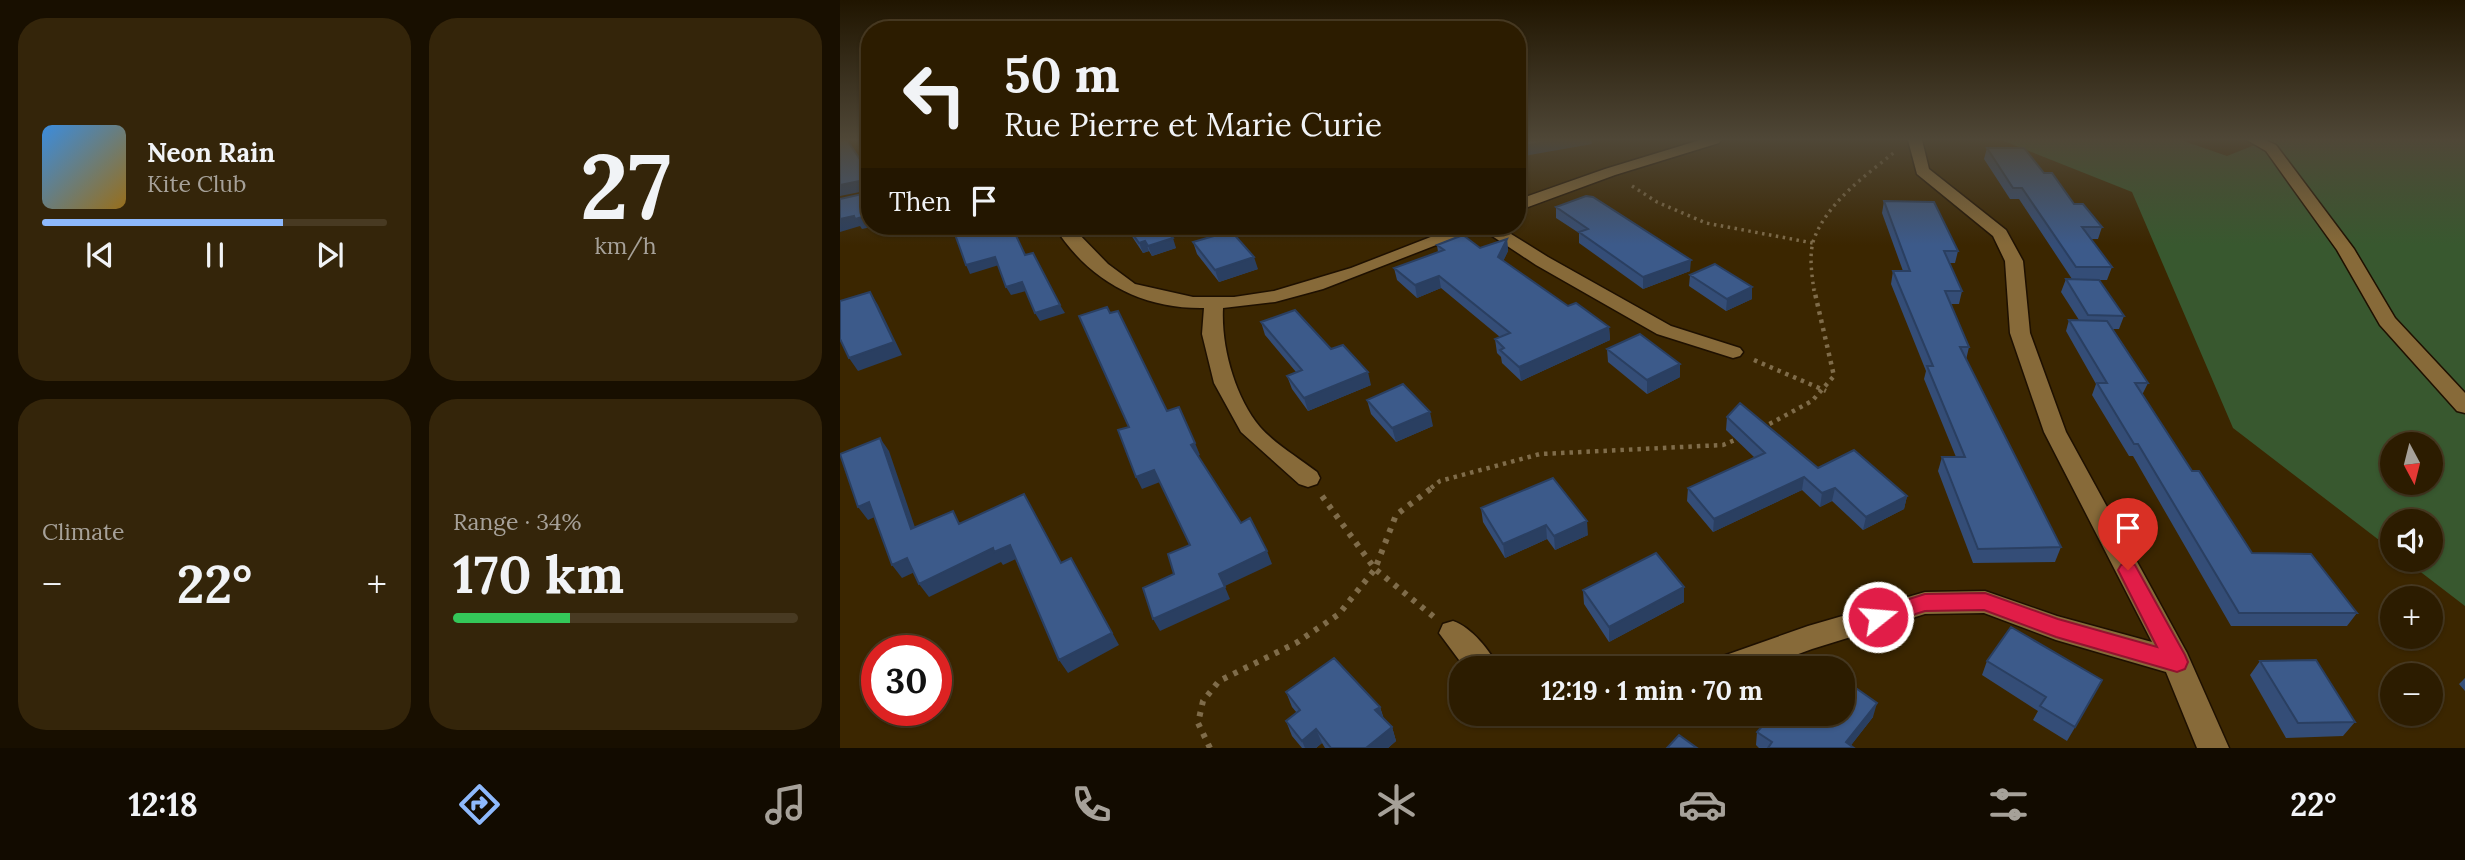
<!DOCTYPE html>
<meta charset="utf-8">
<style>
:root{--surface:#2c1c00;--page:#34250a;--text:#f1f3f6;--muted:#a6a199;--line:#483a22;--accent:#8eb9fc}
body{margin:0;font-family:Lora,serif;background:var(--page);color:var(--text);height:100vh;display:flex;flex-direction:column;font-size:26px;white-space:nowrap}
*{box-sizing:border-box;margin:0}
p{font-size:23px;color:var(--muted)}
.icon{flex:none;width:38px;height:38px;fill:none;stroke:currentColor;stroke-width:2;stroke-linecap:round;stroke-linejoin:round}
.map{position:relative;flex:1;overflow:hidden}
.details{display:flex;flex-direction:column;gap:18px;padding:18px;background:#180f00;width:840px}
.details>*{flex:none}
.hud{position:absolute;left:21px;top:21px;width:665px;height:214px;border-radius:28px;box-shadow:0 2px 5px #0004,0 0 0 2px var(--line);background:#2c1c00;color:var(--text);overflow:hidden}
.needle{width:46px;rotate:173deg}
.buttons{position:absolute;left:1540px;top:432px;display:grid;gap:14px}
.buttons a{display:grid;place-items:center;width:63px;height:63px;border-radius:50%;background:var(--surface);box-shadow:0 2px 5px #0004,0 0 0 2px var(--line);font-size:35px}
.speed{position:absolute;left:21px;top:635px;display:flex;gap:14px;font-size:35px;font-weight:700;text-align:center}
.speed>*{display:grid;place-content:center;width:91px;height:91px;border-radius:50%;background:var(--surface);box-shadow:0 2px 5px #0004,0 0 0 2px var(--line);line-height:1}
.speed .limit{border:10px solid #d22;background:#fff;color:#111}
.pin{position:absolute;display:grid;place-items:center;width:60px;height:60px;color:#fff;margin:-72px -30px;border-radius:50% 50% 50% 0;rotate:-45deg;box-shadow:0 0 7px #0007}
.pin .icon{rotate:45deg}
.me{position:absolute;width:77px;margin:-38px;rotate:73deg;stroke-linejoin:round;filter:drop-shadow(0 0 5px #0008)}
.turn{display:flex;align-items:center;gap:24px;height:147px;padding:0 28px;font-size:32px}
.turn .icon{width:91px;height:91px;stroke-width:2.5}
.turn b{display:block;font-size:49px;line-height:60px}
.then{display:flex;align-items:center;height:66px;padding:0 28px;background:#0003;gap:14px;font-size:26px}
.big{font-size:52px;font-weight:800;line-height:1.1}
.details .tile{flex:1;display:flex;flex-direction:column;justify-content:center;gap:10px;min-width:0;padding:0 24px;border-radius:28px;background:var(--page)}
.details .dial{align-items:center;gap:0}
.dial b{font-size:91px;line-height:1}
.song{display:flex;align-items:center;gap:21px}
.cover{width:84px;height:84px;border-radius:10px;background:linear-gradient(135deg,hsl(210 70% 55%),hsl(40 70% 35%))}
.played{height:7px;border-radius:4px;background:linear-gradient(90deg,var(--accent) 70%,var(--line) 70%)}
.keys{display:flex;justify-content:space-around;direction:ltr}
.heat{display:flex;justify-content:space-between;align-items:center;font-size:38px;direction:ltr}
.charge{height:10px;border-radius:5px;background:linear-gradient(90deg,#34c759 34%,var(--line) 0)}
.details .tiles{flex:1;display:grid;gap:18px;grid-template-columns:repeat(2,1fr)}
.trip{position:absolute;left:609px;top:656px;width:406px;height:70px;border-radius:28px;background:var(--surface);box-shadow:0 2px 5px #0004,0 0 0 2px var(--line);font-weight:800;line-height:70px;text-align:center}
.tab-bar{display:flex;height:112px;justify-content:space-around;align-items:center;background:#120b00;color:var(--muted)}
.tab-bar .icon{width:49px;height:49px}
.tab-bar .active{color:var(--accent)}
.tab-bar b{font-size:32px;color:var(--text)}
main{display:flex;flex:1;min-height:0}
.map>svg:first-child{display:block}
</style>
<main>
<section class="details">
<div class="tiles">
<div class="tile">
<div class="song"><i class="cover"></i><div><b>Neon Rain</b><p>Kite Club</p></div></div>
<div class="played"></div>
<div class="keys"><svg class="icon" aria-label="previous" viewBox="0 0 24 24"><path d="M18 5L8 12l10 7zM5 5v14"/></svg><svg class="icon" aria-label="pause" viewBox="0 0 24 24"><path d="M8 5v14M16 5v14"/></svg><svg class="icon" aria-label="next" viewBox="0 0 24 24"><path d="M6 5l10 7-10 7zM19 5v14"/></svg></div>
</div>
<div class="tile dial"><b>27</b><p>km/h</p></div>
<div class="tile"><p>Climate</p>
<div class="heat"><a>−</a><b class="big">22°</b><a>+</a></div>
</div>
<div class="tile"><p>Range · 34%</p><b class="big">170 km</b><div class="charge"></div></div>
</div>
</section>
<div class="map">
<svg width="1625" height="748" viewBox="0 0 1625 748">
<rect width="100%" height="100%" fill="#3b2600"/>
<!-- green -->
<path fill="#38582f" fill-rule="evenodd" d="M1161,140H1341L1387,156L1427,140H1625V606L1565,560H1591V522H1552V550L1393,428L1292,192ZM1552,444H1591V483H1552Z"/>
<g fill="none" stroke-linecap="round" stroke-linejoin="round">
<!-- minor casing -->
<g stroke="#1e1000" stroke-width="3">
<path id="minor" d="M860,140H881L879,143L775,175L677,211V200L765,169Z
M1068,140H1082L1089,169L1166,230L1183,261L1190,333L1226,432L1347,653L1389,748H1357L1326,672L1216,640L1144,613L1085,614L972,649L920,668H871L875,659L886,655L968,626L1085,592L1145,591L1217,616L1312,642L1204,432L1170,333L1165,261L1153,236L1077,174Z
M1407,140H1425L1436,145L1514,249L1555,318L1625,393V413L1617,411L1540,325L1497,250L1426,151Z
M214,226H231L268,264L295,284L353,297H394L434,291L511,268L619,226H658L708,257L831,326L900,348L903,352L900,356L893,358L817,334L696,265L640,228L483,289L435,302L383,308C381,347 395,397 420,427C435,444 459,458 477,472L480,478L477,484L468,487L459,484L401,432L374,383L362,334L364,308C300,309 248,280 214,226Z
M613,621C631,627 651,651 658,668H625L599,633L603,624Z"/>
</g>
<!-- path-far2 -->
<path stroke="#7f6c4a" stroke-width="3.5" stroke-dasharray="2.5 4.5" stroke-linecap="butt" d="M792,186L817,202L866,223L973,243
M974,291C972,275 969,258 973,242C985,204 1026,175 1056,151"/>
<!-- path-far1 -->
<path stroke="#7f6c4a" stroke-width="4.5" stroke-dasharray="3.5 5" stroke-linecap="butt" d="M914,360L986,391
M922,428L972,401L994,376L974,289
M591,488L600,481L700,454L883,445L902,437"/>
<!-- path -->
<path stroke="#7f6c4a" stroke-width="6" stroke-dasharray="4.5 7" stroke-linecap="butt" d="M482,496L535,569L594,617
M370,748L358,723L363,701L379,681L456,643L499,614L535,569L556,515L593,487"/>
<!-- minor -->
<use href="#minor" fill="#876a39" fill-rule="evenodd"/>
</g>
<!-- wall -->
<path fill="#344d77" d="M1147,148L1204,173L1234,204L1262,227L1258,239H1251L1272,267L1267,280H1248L1284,316L1279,329H1273L1308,383L1302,395L1352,471L1412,553L1517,613L1507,626H1391L1293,456H1289L1252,395L1256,384L1226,331L1229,320H1239L1221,292L1226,279H1232L1179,199H1170L1144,159Z
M1044,201L1118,251L1115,263H1109L1122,291L1119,304H1110L1129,347L1126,360L1221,547L1215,562L1133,563L1098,471L1102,457H1116L1084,379L1086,371L1051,284L1053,271H1063L1042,213Z
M716,207L850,271L803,289L739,243V233L716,218Z
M285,226H323L336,248L312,256L309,251L303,253Z
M667,239L668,251L663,261L728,306L769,327L770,340L681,381L662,363L661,357L657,353L655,339L660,337L601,288L577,298L557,280L554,268L598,252L597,245L640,248Z
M353,242L418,269L379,282L357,254Z
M850,275L912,299L886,311L849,286Z
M421,322L491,349L531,385L468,411L452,389L447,376L456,372L425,335Z
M767,349L840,377L807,394L768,362Z
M527,400L593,426L556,442L531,414Z
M887,417L978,468L1067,496L1064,509L1023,530L992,501L980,507L962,490L873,532L847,501L848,488L915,458L886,430Z
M641,508L748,535L715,550L707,539L665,558L643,522Z
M743,590L844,602L769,642L744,604Z
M1147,661L1254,695L1227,741L1193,720L1198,711L1142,675Z
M1420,661L1515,722L1503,736L1446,738L1410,675Z
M1625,678V691L1619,684Z
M446,692L540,707L544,719L552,727L556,741L548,748H485L482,743L476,748H462L452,736L446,721L457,713L452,707Z
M1033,717L1011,745L1014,748H919L916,745L917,732L944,718Z"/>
<!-- shaded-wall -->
<path fill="#2a3f61" d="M716,140H751L752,144L679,157L678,147Z
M24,180L30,190L0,196V185Z
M30,215V226H36L22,229L20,226L0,232V219L14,216Z
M333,238L336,248L312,256L308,246Z
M667,239L668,251L659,270L658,257Z
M305,241L309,251L303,253L299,243Z
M155,257L159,265L130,274L126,265Z
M414,257L418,269L379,282L375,270Z
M851,260L850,271L803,289V277Z
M599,276L601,288L577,298L575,285Z
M182,282L186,291L171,295L166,287Z
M912,287V299L886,311L887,299Z
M30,292L38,305L62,355L18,371L9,358Z
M220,305L225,313L200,321L195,313Z
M769,327L770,340L681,381L679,367Z
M840,364V377L807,394V380Z
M528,372L531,385L468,411L464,398Z
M590,412L593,426L556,442L552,428Z
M40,438L49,451L80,542L71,529Z
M355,443L360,455L356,457L351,445Z
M314,470L320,482L302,489L296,477Z
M964,477L962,490L873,532L874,519Z
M995,488L992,501L980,507L982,493Z
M1067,496L1064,509L1023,530L1026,517Z
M29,502L39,515L28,520L18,507Z
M747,521L748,535L715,550L714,536Z
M706,525L707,539L665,558L663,544Z
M170,545L178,558L163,565L161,562L89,597L79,584L153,548Z
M427,551L432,564L385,586L379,574Z
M67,558L77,571L62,578L52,565Z
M231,558L279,645L228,673L219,660Z
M385,587L390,599L320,631L313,619Z
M844,587V602L769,642V627Z
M1037,703L1033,717L1009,748L1006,742Z
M540,707L544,721L535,710Z
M552,727L556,741L548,748H526Z
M476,729L482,743L476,748H465L462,741Z"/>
<!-- building -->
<path fill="#3c5a8a" stroke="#2a3f61" stroke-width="2" d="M0,140H7L23,164L30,163V215L15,219L14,216L0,219V199L27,193V183L24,180L0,185Z
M677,140H716L678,147Z
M1147,148H1184L1204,173H1212L1234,204H1243L1262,227H1242L1272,267H1236L1182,188H1173Z
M746,196L753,197L851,260L803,277L739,232L748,229L716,207Z
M1044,201L1094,202L1118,251H1104L1122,291H1105L1129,347H1120L1221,547L1138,549L1102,457H1125L1087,366H1093L1053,271H1070Z
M112,226H148L151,233L172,227L185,255L193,253L220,305L195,313L182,282L166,287L155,257L126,265Z
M287,226H323L333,238L308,246L305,241L299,243Z
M391,231L414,257L375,270L353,242Z
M623,235L640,248L667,239L658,257L728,306L736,303L769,327L679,367L660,350L664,348L655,339L670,333L599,276L575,285L554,268L604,250L597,245Z
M875,264L912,287L887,299L850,275Z
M1226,279L1259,280L1284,316L1248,315Z
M30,292L54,342L9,358L0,339V301Z
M267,307L270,313L278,311L327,411L339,407L355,443L351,445L401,523L410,518L427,551L379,574L385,587L313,619L303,588L334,574L328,554L350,545L314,470L296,477L278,430L289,427L239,316Z
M455,310L491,349L503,345L528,372L464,398L447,376L462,370L421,322Z
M1229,320L1267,321L1308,383H1295L1352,471H1359L1412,553L1471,554L1517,613H1399L1298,444H1294L1257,383H1267Z
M800,334L840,364L807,380L767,349Z
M563,384L590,412L552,428L527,400Z
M900,403L978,468L1014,450L1067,496L1026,517L995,488L982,493L964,477L874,519L848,488L925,453L887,417Z
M40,438L71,529L113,511L119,524L184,494L221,563L231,558L272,633L219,660L170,545L154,552L153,548L79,584L67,558L52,565L29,502L18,507L0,454Z
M713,478L747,521L714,536L706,525L663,544L641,508Z
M816,553L844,587L769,627L743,590Z
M1171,627L1262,680L1235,727L1200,706L1206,697L1147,661Z
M494,658L540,707L535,710L552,727L526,748H491L476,729L462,741L446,721L460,710L446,692Z
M1476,660L1515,722L1458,723L1420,661Z
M1003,679L1037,703L1006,742L1014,748H928L932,742L917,732L933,714H939L944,718L948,714H1003Z
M839,735L857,748H827Z"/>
<!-- sky -->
<linearGradient id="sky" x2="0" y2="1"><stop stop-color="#201500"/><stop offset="0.57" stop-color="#4f4737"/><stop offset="1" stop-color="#4f4737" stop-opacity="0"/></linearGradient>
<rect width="1625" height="245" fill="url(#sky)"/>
<!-- route -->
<path fill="#e11d48" stroke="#92132f" stroke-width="2" d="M1288,562L1295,565L1345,655L1348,662L1345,669L1337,672L1216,637L1144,610L1085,611L1038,626L1031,623L1028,617L1031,611L1085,594L1145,593L1218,619L1317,647L1278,570L1281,565Z"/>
</svg>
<div class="buttons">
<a><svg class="needle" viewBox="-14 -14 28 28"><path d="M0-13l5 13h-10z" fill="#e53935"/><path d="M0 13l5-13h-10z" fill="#a6a199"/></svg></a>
<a><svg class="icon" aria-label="sound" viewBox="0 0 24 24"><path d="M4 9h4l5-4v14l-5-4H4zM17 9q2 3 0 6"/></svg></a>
<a>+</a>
<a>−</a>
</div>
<div class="speed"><div class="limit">30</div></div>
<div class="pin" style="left:1288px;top:570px;background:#d93025"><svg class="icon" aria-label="arrive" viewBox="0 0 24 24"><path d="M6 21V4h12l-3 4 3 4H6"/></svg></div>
<svg class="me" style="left:1038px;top:617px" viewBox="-20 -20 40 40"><circle r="17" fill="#e11d48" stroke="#fff" stroke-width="3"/><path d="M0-11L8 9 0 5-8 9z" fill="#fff"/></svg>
<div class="trip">12:19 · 1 min · 70 m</div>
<div class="hud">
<div class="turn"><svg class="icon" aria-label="left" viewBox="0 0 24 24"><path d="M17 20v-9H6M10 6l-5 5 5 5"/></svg><div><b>50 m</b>Rue Pierre et Marie Curie</div></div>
<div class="then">Then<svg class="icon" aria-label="arrive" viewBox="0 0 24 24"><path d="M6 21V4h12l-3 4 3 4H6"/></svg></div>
</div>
</div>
</main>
<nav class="tab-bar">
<b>12:18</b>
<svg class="icon active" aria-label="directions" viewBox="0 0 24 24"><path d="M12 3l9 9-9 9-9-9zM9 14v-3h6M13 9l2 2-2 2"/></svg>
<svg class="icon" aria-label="music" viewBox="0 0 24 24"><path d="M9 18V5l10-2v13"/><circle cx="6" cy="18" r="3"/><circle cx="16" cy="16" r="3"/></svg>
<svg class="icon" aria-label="phone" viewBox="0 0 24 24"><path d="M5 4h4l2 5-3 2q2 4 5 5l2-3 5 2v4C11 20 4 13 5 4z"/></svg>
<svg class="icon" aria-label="climate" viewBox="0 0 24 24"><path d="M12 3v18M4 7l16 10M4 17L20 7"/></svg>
<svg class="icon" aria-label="car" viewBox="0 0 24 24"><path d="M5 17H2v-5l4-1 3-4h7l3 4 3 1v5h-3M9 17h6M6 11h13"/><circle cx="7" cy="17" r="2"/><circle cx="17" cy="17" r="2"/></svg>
<svg class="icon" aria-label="filters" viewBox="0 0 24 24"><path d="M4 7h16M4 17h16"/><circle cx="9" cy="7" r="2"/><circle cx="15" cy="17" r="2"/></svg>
<b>22°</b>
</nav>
